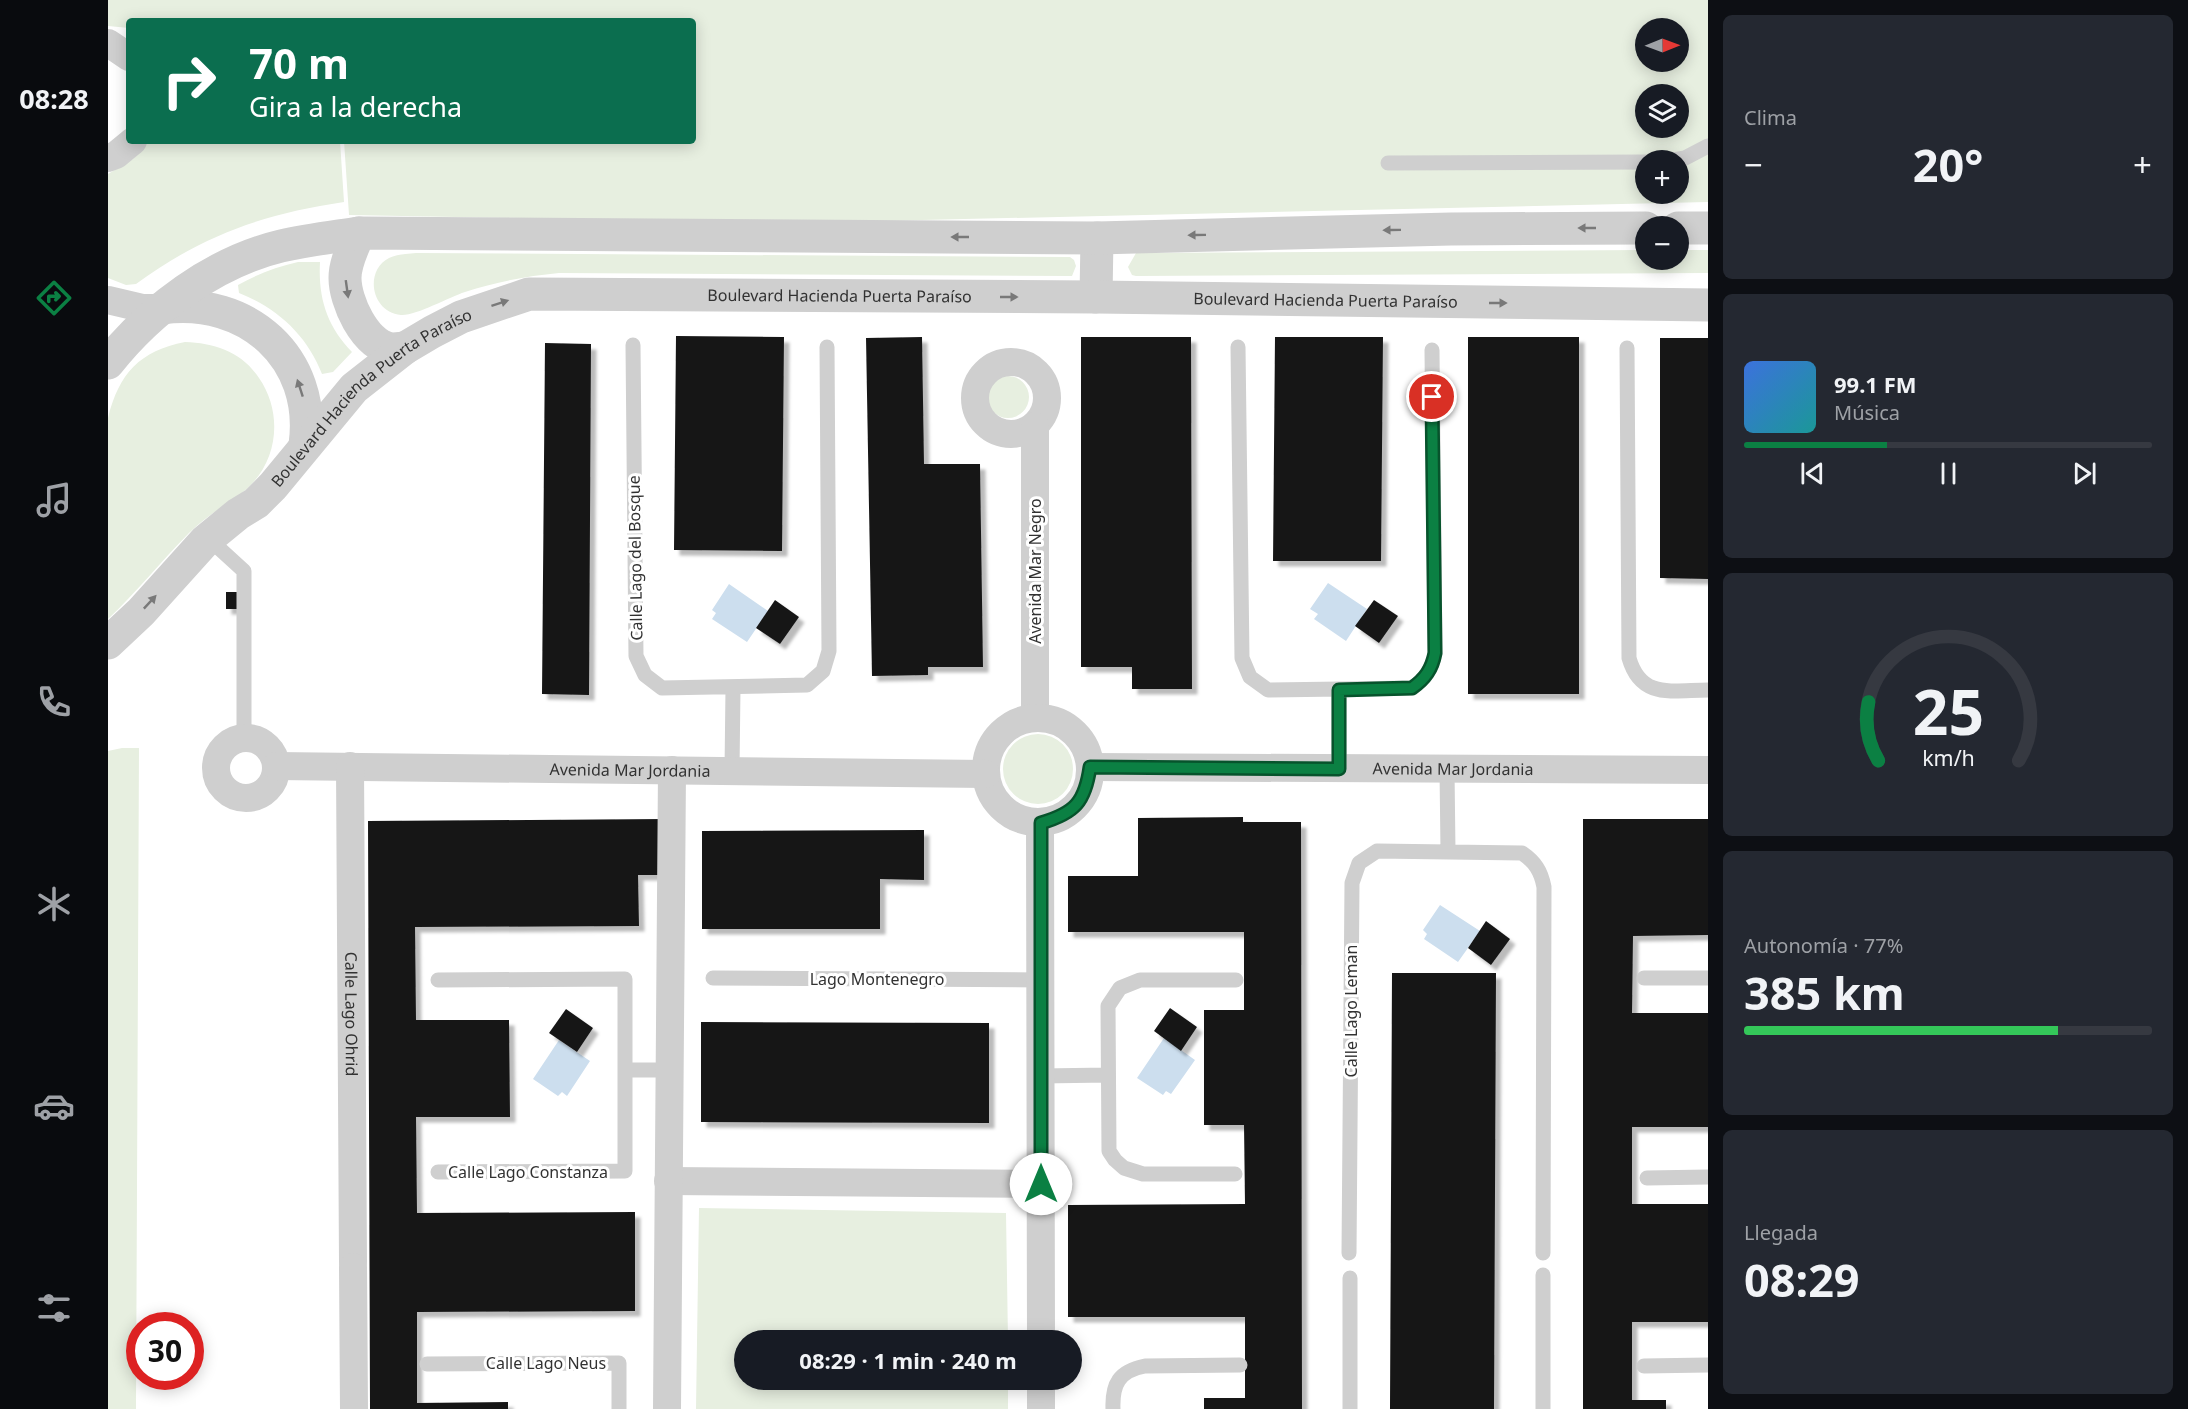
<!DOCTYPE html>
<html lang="es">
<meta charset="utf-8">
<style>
:root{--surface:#171b24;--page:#242831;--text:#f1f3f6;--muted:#9ea1a6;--line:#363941;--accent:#0b8043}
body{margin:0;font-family:"Noto Sans",sans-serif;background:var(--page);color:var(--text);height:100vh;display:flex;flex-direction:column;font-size:22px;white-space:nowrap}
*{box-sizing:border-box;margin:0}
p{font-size:20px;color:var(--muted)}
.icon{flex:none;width:33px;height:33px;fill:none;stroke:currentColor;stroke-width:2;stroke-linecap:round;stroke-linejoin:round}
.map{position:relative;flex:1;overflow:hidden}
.details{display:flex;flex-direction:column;gap:15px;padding:15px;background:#0d0f14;width:480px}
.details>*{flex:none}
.hud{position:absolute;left:18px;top:18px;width:570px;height:126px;border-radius:6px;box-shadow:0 3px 15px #0003;background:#0b6e4f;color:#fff;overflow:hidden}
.needle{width:39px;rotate:89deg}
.tools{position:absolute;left:1527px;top:18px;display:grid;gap:12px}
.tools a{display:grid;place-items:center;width:54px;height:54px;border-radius:50%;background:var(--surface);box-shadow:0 3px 15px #0003;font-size:30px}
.speed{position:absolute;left:18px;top:1312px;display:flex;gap:12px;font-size:30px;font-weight:700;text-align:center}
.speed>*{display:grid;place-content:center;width:78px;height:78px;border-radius:50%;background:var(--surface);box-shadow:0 3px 15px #0003;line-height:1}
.speed .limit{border:9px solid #d22;background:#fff;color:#111}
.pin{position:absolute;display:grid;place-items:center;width:51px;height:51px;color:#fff;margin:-26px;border:3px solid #fff;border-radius:50%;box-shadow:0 2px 6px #0007}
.me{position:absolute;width:66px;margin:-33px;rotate:0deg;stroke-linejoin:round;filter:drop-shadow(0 0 4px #0008)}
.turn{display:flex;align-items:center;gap:21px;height:126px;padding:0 24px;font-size:27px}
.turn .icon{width:78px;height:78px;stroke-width:2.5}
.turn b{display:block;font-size:42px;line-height:51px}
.big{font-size:45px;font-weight:700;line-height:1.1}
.details .tile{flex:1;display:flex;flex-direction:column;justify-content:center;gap:9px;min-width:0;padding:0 21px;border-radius:9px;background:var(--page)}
.details .dial{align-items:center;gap:0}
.dial svg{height:156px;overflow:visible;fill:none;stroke:var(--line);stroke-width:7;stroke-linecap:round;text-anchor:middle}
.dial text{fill:var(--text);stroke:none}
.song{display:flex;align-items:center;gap:18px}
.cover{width:72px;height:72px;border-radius:9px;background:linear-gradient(135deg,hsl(220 70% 55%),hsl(180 70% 35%))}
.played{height:6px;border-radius:3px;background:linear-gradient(90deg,var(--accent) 35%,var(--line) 35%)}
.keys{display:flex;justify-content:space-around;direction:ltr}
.heat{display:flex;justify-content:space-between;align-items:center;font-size:33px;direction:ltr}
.charge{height:9px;border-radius:4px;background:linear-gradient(90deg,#34c759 77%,var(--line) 0)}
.trip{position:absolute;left:626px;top:1330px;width:348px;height:60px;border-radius:30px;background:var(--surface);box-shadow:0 3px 15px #0003;font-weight:700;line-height:60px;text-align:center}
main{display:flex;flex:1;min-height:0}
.dock{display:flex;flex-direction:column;width:108px;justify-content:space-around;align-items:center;background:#090b0e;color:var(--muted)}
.dock .icon{width:42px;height:42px}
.dock .active{color:var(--accent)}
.dock b{font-size:27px;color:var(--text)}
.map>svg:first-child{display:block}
</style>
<main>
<nav class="dock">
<b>08:28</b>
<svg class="icon active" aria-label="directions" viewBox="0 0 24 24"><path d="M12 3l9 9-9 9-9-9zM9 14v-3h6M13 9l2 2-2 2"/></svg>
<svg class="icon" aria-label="music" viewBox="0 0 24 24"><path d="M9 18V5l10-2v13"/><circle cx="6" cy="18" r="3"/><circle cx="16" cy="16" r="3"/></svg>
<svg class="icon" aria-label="phone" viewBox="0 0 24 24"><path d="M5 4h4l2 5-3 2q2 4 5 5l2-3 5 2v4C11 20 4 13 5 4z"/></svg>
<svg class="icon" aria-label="climate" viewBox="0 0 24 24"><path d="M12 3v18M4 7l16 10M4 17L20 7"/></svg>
<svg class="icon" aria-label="car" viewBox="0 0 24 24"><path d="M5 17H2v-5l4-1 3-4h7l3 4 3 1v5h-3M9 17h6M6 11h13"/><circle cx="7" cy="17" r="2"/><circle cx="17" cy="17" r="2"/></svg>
<svg class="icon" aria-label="filters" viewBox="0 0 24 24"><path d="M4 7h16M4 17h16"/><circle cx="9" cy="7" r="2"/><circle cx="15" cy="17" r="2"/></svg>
</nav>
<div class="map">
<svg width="1600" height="1409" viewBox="0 0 1600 1409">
<defs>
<filter id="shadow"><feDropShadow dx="5.5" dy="5.5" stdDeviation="1.5" flood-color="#0004"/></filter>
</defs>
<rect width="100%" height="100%" fill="#fff"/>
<!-- green -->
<path fill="#e7efe0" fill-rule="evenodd" d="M0,0H1600V202L685,223L241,215L236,141H585V21H21V28L0,26ZM1538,28H1570V62H1538ZM1538,94H1570V128H1538ZM1538,160H1570V194H1538Z
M41,141H232L236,202C155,214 95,235 28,284L18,285L0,278V174L25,159Z
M1537,250L1538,260H1570L1571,250H1600V273L1028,276L1024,275L1020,267L1028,253Z
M308,253L962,257L966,260L968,266L964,276L451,273C419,276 388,282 357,292C341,297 308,316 293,315C263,312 256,271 281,258C289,254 300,254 308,253Z
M190,262H212C210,298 219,326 244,352L225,372L214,374C199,335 169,308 131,293L130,285C150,274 168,267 190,262Z
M77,342C107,343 134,352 151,378C176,414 170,464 135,492C117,506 98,516 81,533C53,561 29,592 0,619V418C11,373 32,351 77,342Z
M879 397a21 21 0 1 1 42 0a21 21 0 1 1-42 0Z
M895 769a35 35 0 1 1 70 0a35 35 0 1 1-70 0Z
M14,748H31L28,1409H0V751Z
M591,1208L898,1213L900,1341H636V1380H900V1409H588Z"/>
<!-- water -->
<path fill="#ccdeee" d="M1220,583L1259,609L1238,641L1206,619L1210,614L1202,609Z
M621,584L660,611L639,642L604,619L608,613L604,610Z
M1332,905L1372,931L1350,962L1316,939L1319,934L1315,930Z
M1056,1038L1087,1060L1063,1094L1058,1091L1055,1095L1029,1078Z
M451,1040L482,1061L459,1096L454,1092L450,1096L425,1079Z"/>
<!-- building -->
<path fill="#191919" filter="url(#shadow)" d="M568,336L676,337L674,551L566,550Z
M814,337L816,464H872L875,667H820V675L764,676L758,338Z
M973,337H1083L1084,689H1024V667H973Z
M1167,337H1275L1273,561H1165Z
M1360,337H1471V694H1360Z
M1552,338H1600V579L1552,578Z
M437,343L483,344L481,695L434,694Z
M118,592H131V609H118Z
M667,600L691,617L672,644L648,628Z
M1266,600L1290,616L1271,643L1247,626Z
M1135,817V822H1193L1194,1409H1096V1398H1137V1317H960V1205L1137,1204L1136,1125H1096V1010H1136V932H960V876H1030V818Z
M556,819V875H530L531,926L307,927L308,1020H401L402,1117H308L309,1213L527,1212V1311L309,1312V1403L400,1402V1409H262L260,821Z
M1475,819H1600V935L1525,936L1524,1013H1600V1127H1524V1204H1600V1322H1524V1400H1558V1409H1475Z
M816,830V880L772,879V929H594V831Z
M1378,921L1402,939L1383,965L1360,948Z
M1284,973H1388L1386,1409H1282Z
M1062,1008L1089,1027L1073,1051L1046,1031Z
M458,1009L485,1028L469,1052L441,1033Z
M593,1022L881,1023V1123L593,1122Z"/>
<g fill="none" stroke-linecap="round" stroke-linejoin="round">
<!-- service -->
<path stroke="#cfcfcf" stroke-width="15" d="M1565,160L1577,158L1600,146
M1280,163L1538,162
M525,345L528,656L537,675L554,688L699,685L715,671L721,651L719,347
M1130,347L1134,658L1142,677L1160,690L1304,688C1317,679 1324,669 1327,653L1324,350
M1519,348L1521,658C1533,700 1565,690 1600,690
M101,539L136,571V738
M1231,690V769
M1339,770L1340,851
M624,771L625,688
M605,978L933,980
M1536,978H1600
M330,980L517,979V1171L330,1172
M517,1070H562
M933,1076L1000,1075
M1127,1174H1035L1016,1168L1007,1160L1001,1151L1000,1006L1012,988L1032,980H1128
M1539,1178L1600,1177
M1241,1253L1244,883L1251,863L1269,851L1414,853C1427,862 1433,871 1436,887L1435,1253
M319,1364L511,1363V1409
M1536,1366L1600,1365
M1005,1409C1004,1384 1011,1371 1037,1366L1132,1365
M1242,1409V1278
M1435,1409V1275"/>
<!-- minor -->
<g stroke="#cfcfcf" stroke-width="28">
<path d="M0,43L21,57"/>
<path d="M0,158L8,155L25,141"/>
<path d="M0,300L34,308H54"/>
<circle cx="903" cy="398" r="36"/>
<path d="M927,717V426"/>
<circle cx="930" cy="770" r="52"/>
<circle cx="138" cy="768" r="30"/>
<path id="s1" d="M168,766L878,774"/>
<path id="s2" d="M242,766L245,1262"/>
<path id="s3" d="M982,767L1600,770"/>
<path d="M932,823L933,1341"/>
<path d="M560,1181L933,1184"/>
<path d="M245,1267L246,1409"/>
<path d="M933,1380V1409"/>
<path d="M559,1409L564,770"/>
</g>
<!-- tertiary -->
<g stroke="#cfcfcf" stroke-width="33">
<path d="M1570,228H1600"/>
<path d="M251,233C245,248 237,262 237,278C237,301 256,344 283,349C287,349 292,348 297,348"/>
<path d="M988,297L989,238"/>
<path d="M54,308C139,296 209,358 197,445"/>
<path d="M0,363C43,309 106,262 173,246C199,240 225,237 251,233L989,238L1343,229L1538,228"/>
<path id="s4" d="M0,643L33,612L97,541L130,514L148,503L165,486L246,388L297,348L324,332L353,317L421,294L988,297L1600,305"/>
</g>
</g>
<!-- one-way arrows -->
<defs><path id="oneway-solid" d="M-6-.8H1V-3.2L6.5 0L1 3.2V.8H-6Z" transform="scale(1.5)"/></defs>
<g fill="#797979">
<use href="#oneway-solid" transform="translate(1479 228) rotate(180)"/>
<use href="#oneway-solid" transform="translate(1284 230) rotate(179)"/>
<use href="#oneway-solid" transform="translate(1089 235) rotate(179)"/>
<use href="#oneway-solid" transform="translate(852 237) rotate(-180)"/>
<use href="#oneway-solid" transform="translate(239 289) rotate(82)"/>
<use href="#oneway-solid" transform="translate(901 297)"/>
<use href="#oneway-solid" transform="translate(392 303) rotate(-18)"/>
<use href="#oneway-solid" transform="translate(1390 303)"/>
<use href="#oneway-solid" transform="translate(192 388) rotate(-108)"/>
<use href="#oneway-solid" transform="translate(42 602) rotate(-47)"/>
</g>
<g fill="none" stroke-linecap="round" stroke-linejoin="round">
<!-- route casing -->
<g stroke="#07532c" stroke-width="15">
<path id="route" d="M933,1184V823C967,813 977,802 982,767L1231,769V690L1304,688C1317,679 1324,669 1327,653L1324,397"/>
</g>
<!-- route -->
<use href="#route" stroke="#0b8043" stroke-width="10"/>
</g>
<g text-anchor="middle" stroke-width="6" stroke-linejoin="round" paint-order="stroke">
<!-- street labels -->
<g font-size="16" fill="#323232" stroke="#fff">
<text dy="6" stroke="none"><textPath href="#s4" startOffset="867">Boulevard Hacienda Puerta Paraíso</textPath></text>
<text dy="6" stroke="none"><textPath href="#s4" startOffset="1353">Boulevard Hacienda Puerta Paraíso</textPath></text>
<text dy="6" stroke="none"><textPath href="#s4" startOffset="363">Boulevard Hacienda Puerta Paraíso</textPath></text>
<text transform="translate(527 558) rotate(-91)" y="6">Calle Lago del Bosque</text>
<text transform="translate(927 571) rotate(-90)" y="6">Avenida Mar Negro</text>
<text dy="6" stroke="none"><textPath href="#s1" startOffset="354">Avenida Mar Jordania</textPath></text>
<text dy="6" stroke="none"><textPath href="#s3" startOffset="363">Avenida Mar Jordania</textPath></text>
<text x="769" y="985">Lago Montenegro</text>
<text transform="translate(1243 1011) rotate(-90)" y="6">Calle Lago Leman</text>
<text dy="6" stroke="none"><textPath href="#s2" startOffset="248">Calle Lago Ohrid</textPath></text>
<text x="420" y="1178">Calle Lago Constanza</text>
<text x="438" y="1369">Calle Lago Neus</text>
</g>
</g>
</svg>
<div class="tools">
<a><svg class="needle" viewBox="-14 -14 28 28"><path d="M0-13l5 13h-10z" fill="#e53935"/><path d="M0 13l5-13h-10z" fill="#9ea1a6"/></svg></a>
<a><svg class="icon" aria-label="layers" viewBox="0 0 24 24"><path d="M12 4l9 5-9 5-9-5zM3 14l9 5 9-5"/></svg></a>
<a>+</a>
<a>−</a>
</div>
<div class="speed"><div class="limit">30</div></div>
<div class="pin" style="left:1324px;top:397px;background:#d93025"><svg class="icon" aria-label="arrive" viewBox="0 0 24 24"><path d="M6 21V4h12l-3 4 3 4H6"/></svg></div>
<svg class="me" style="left:933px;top:1184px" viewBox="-20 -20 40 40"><circle r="19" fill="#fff"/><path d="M0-13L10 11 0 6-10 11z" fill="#0b8043"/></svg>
<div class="trip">08:29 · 1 min · 240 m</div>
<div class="hud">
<div class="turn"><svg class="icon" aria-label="right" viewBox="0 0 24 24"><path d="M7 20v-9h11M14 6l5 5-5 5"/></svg><div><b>70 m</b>Gira a la derecha</div></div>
</div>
</div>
<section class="details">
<div class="tile"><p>Clima</p>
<div class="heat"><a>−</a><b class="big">20°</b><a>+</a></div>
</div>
<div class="tile">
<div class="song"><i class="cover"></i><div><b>99.1 FM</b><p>Música</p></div></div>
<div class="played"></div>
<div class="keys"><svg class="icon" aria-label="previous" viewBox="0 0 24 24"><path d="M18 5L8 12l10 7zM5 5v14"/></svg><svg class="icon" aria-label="pause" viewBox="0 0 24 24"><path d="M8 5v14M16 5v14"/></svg><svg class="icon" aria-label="next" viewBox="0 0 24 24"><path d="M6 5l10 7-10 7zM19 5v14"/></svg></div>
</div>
<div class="tile dial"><svg viewBox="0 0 100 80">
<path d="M14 69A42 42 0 1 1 86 69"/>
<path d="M14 69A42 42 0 0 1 9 39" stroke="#0b8043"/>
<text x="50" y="56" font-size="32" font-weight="700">25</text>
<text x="50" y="72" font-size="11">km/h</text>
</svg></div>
<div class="tile"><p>Autonomía · 77%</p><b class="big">385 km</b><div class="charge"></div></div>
<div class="tile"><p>Llegada</p><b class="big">08:29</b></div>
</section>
</main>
